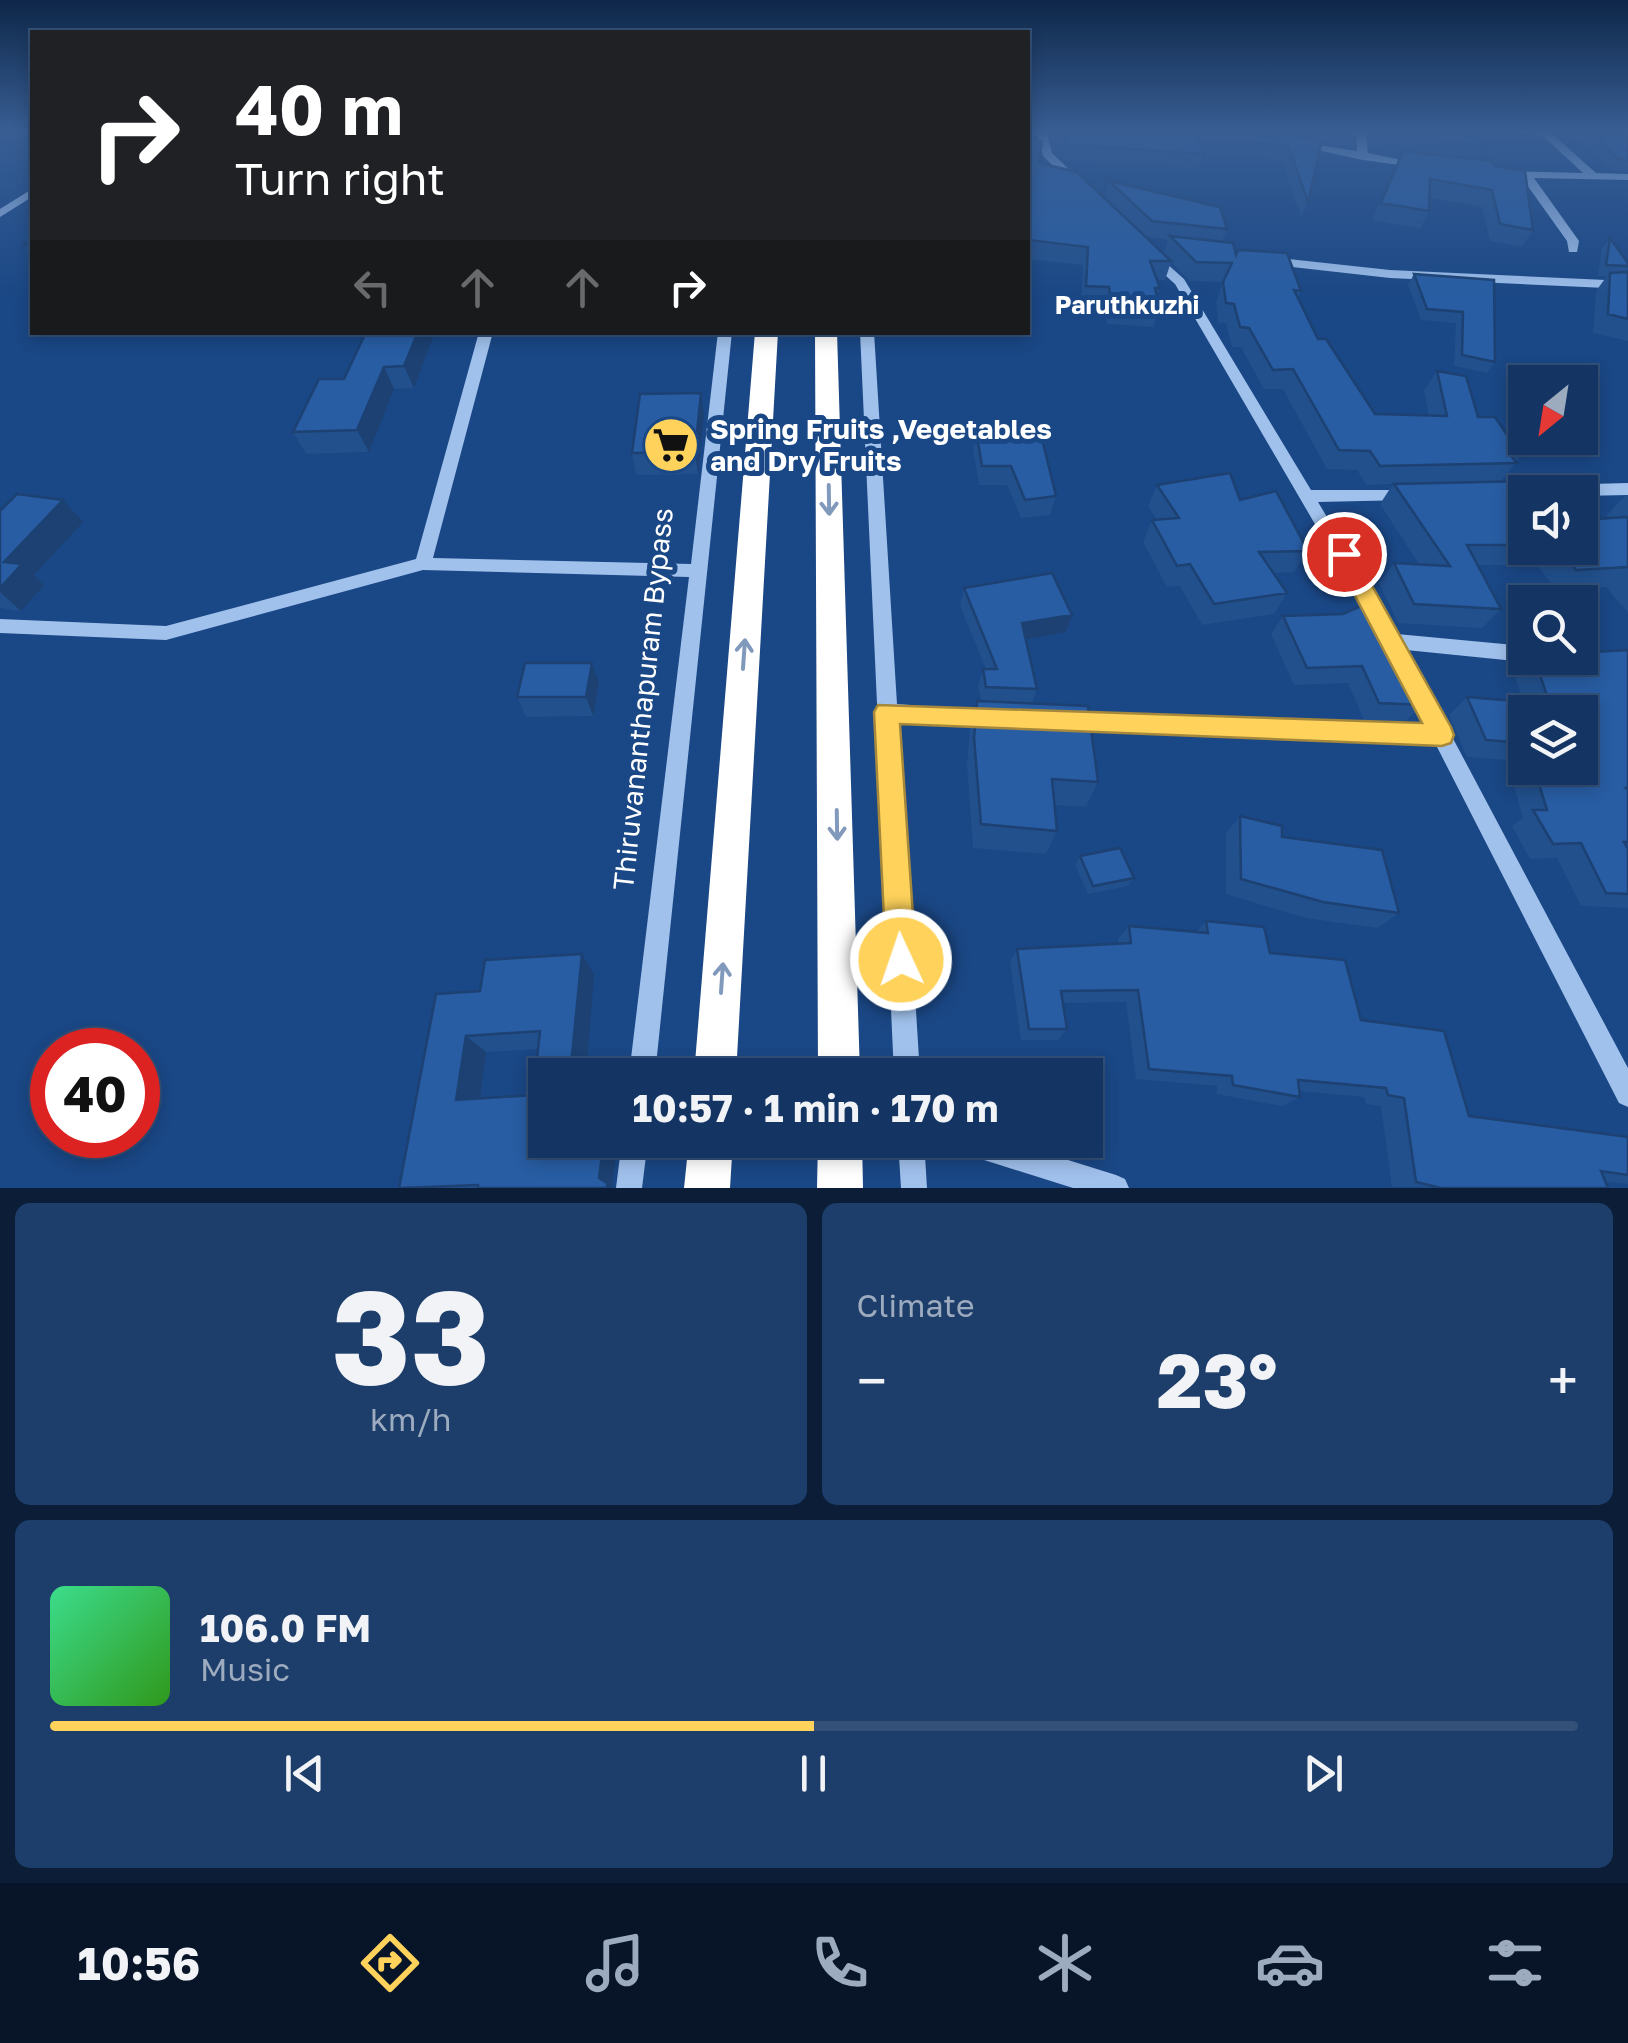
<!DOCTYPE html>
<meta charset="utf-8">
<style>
:root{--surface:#143564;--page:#1d3d6a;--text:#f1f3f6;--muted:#9dabbf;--line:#335078;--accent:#fed25b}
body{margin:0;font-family:"Golos Text",sans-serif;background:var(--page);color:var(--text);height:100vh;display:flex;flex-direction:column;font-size:38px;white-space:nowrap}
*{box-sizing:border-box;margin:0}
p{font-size:32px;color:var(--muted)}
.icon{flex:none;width:55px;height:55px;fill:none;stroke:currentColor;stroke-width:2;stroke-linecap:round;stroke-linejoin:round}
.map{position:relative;height:1188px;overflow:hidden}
.sheet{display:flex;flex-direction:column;gap:15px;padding:15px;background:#0b1d37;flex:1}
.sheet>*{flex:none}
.banner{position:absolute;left:30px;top:30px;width:1000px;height:305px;border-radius:0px;box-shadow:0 5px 15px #0003,0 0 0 2px var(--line);background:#202124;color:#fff;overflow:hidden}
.needle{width:65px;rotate:210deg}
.buttons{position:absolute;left:1508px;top:365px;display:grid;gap:20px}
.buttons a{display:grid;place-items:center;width:90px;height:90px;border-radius:0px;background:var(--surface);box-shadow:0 5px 15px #0003,0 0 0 2px var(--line);font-size:50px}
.speed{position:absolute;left:30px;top:1028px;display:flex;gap:20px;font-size:50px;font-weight:700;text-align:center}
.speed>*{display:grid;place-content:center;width:130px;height:130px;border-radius:50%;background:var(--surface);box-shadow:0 5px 15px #0003,0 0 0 2px var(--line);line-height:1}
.speed .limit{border:15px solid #d22;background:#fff;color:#111}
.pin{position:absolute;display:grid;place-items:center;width:85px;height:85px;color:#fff;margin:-42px;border:5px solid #fff;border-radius:50%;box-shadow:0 2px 10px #0007}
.me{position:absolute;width:110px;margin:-55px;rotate:357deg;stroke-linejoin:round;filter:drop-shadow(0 0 8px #0008)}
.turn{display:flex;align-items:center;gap:35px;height:210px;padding:0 40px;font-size:45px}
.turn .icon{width:130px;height:130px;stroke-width:2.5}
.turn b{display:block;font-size:70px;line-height:85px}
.lanes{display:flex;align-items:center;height:95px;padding:0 40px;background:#0003;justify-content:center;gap:50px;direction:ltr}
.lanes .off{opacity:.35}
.big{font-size:75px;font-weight:700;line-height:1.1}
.sheet .tile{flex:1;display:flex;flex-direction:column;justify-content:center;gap:15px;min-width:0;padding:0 35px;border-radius:15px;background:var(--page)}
.sheet .dial{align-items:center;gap:0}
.dial b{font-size:130px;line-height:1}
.song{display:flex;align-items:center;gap:30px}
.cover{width:120px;height:120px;border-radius:15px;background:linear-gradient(135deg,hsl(150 70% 55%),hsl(110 70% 35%))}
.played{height:10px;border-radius:5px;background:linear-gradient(90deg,var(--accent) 50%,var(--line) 50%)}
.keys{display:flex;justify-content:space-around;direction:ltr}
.heat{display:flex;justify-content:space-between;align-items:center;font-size:55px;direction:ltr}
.sheet .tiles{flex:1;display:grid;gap:15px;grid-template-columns:1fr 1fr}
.tile:last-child{grid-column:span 2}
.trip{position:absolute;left:528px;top:1058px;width:575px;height:100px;border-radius:0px;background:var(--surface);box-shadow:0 5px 15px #0003,0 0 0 2px var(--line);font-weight:700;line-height:100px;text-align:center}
.dock{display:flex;height:160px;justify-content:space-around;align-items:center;background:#081528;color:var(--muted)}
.dock .icon{width:70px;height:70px}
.dock .selected{color:var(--accent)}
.dock b{font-size:45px;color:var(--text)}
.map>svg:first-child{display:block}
</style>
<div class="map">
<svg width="1628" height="1188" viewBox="0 0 1628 1188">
<rect width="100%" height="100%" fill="#1a4785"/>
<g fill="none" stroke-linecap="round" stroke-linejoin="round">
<!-- minor -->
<path fill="#a0c1ec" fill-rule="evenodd" d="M1037,133H1047L1052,153L1081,181V185H1073L1043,156Z
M1356,133H1366L1368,153L1426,165L1421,168L1363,160L1294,145L1299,142L1357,151Z
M1540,133H1551L1596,173L1628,174V180L1534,178L1579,241L1577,252H1569L1567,241L1522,178L1502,177L1497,174L1502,171L1583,173Z
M32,189V197L0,217V209Z
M1148,254H1156L1184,279L1311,490H1414L1416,494L1408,500L1318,502L1397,634L1525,646V658H1532L1525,662L1406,650L1628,1068V1107L1619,1103L1435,743L1060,725L1057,719L1060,713L1067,711L1426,726L1386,646L1175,284L1148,260Z
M1270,257L1390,270L1628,281V289L1390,278L1266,264V258Z
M479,332H493L433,558L691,564L718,332H732L655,1075H629L689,577L423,570L166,640L0,633V619L166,626L416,559Z
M860,332H874L897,704L996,712L1003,714L1006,720L1003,726L996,728L898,721L920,1075H894Z
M1628,483V495L1580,496V492H1525V497L1513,496L1511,492L1519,486Z
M622,1140H648L642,1188H616Z
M898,1140H924L927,1188H901Z
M949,1140H1004L1116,1175L1125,1179L1129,1188H1073L962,1153L953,1149Z"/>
<!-- highway -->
<path fill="#fff" fill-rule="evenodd" d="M755,332H778L736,1075H694Z
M815,332H837L860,1075H818Z
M689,1140H733L730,1188H684Z
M818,1140H862L863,1188H817Z"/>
</g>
<!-- wall -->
<path fill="#22508c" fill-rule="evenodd" d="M1028,133H1038L1037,140L1039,163L1164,254L1168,240L1147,237L1105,198L1109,181L1227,229L1222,242L1236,255L1301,291L1298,298L1318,339L1375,414L1429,416L1424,390L1437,371L1478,417L1521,456L1501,481L1525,492V548H1580L1609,518L1606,516L1626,495H1628V613L1606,587L1556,590L1537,565H1478L1501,609L1482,628L1398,623L1379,583L1394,563L1419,564L1380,504L1393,484L1367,485L1357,470L1327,469L1283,389H1264L1241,347H1232L1226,323L1218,322L1216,302L1223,282L1190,281L1171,262L1165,280H1157L1160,288L1157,296L1160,308L1153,327L1107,324L1103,305H1081L1083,265L1028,259Z
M1056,133H1359L1353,147L1322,142L1308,202L1301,217L1281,160L1203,155L1198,169L1065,160L1054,143Z
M1367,133H1475L1483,146L1476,159L1533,230L1522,247L1490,241L1482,207L1430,198L1429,211L1420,229L1372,220L1402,153L1371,149Z
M1575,133H1628V171L1611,170Z
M32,238V257L24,245Z
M1610,238L1628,263V269L1626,272H1628V341L1593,333L1596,291L1607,276H1598L1602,248Z
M1414,274L1494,280L1495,362L1487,373L1454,366L1456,323L1421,320L1408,285Z
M435,332L414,388L394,389L369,452L306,454L293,432L344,379Z
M701,393L704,415L698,474L636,475L632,453Z
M976,430L1056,496L1050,515L1021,518L1007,485H979L973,449Z
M1157,485L1240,500L1308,551L1294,572L1273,573L1287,593L1274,614L1202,625L1180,586L1167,587L1143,542L1152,520H1157L1148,506Z
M0,511L83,522L34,575L44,585L21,611L0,608Z
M964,588L1072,615L1066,632L1026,639L1037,689L1032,703L1098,782L1086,807L1055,805L1057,831L1046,854L973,848L967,764L970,728L977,701H981L978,686L983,669H986L960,606Z
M1283,616L1397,672L1423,705L1406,721L1364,720L1348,683L1294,685L1271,634Z
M1628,650V908L1581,906L1557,858L1530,859L1512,826L1523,818L1507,760L1467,757L1449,715L1467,697L1523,702L1512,667L1525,655V658H1586L1593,652ZM1525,712L1580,768H1525Z
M592,663L599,683L593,716L526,717L517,697Z
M1240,816L1399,913L1378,928L1305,918L1226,894V833Z
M1080,856L1134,878L1128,886L1088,894L1075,865Z
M1206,921L1270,953L1361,1020L1469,1116L1628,1137V1184L1605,1182L1608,1188L1392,1187L1381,1106L1366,1104L1364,1097L1299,1091L1300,1097L1282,1106L1217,1094V1086L1136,1079L1126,1002L1063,1003L1067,1029L1058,1040H1021L1010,962L1017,949L1118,943V939L1129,926L1196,932Z
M594,975L545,1140H618L612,1186L615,1188H399L480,991ZM538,1049L533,1095L480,1098L486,1052Z"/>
<!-- shaded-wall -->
<path fill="#1c4172" d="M1028,133H1038L1036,144L1028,146Z
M418,332H435L414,388L404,366Z
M384,367L394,389L369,452L357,430Z
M701,393L704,415L698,474L695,452Z
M63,500L83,522L34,575L44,585L21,611L0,592L4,562Z
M1072,615L1066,632L1017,641L1022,623Z
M592,663L599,683L593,716L586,697Z
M582,954L594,975L586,1075H570Z
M466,1036L486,1052L478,1113L456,1100Z
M604,1140H618L612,1186L615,1188H607L599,1178Z"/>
<!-- building -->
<path fill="#285da3" stroke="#1c4172" stroke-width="2.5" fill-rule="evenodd" d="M1028,133V138L1042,142L1039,163L1077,172L1171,261H1150L1160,288H1155L1160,308L1112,305L1109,287L1086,286L1088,247L1028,240Z
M1060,133H1272L1322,141L1308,202L1288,145L1199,139L1204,154L1069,145Z
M1392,133H1475L1483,146Z
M1592,133H1628V160L1618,159Z
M1403,151L1492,161L1495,166L1525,171L1533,230L1500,224L1492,190L1430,179L1429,211L1381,203Z
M1109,181L1220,207L1227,229L1152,221Z
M1170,236L1233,243L1236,255L1238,250L1287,253L1301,291L1294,290L1318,339H1326L1375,414L1447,416L1437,371L1466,376L1478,417H1495L1521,456H1511L1517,463L1380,466L1370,451L1339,450L1293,369L1273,370L1249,328L1240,327L1234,304L1226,303L1223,282L1232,263L1196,262Z
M32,238V246L24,245Z
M1610,238L1628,263V266L1606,265Z
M1628,272V319L1608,314L1610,273Z
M1414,274L1494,280L1495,362L1462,355L1463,312L1427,309Z
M366,332H418L404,366L384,367L357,430L293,432L319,379H344Z
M701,393L695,452L632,453L640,394Z
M976,430L1040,431L1056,496L1025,500L1011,466H982Z
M1230,473L1240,500L1276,491L1308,551L1259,552L1287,593L1214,604L1190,564L1177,566L1152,520L1179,518L1157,485Z
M1531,481L1540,492H1525V545H1467L1501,609L1414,604L1394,563L1450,566L1394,484Z
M17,494L63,500L4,562L22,564L0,588V511Z
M1628,517V567L1576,570L1558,548H1580V520Z
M1052,573L1072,615L1022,623L1037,689L986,687L983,669H997L964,588Z
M1361,606L1397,672H1407L1423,705L1379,703L1362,666L1307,668L1283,616L1343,614Z
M1628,650V788H1626L1628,790V842H1624L1628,849V894L1606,893L1581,843L1553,844L1533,810H1547L1534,768H1580V712H1525V743L1486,740L1467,697L1550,704L1534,658L1580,657L1598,660L1593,652Z
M525,663H592L586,697H517Z
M977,701L1088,706L1098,782L1052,779L1057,831L981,824L974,738Z
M1240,816L1282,826V837L1382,850L1399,913L1323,902L1241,879Z
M1120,848L1134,878L1093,886L1080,856Z
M1206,921L1264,927L1270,953L1345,960L1361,1020L1444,1031L1469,1116L1628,1137V1175L1601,1171L1608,1188H1441L1416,1182L1404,1098L1388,1095L1386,1088L1298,1080L1300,1097L1233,1085L1232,1076L1149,1069L1138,990L1061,991L1067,1029H1029L1017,949L1131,943L1129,926L1208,933Z
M582,954L570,1075H545V1140H604L599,1178L607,1183V1188H478V1185L399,1188L436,994L480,991L485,960ZM540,1031L533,1095L456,1100L466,1036Z
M998,1068L1046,1073L1047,1075H999Z"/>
<!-- one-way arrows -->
<defs><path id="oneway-shaft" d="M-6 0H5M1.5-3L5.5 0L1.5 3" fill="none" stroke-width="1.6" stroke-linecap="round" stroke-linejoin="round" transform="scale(2.5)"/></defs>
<g stroke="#819abc">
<use href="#oneway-shaft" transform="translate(829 500) rotate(89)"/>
<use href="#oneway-shaft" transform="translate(744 654) rotate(-86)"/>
<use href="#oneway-shaft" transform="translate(837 825) rotate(89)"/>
<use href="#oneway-shaft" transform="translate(722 978) rotate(-86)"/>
</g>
<!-- sky -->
<linearGradient id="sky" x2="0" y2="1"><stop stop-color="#0e2749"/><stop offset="0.44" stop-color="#385e94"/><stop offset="1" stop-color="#385e94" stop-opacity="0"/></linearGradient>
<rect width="1628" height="299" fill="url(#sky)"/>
<!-- route -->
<path fill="#fed25b" stroke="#a5883b" stroke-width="2.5" d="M1344,546L1351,548L1451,727L1454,735L1451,743L1442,746L900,724L916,960L911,970L901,975L890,970L886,960L874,712L878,705L1422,723L1333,554Z"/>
<!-- icons -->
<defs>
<g id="supermarket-disc" transform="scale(2.875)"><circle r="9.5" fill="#fed25b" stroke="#1a4785"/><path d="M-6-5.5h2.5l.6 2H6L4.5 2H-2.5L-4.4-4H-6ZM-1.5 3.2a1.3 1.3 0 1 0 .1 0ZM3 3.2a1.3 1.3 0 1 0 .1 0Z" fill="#111"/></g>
</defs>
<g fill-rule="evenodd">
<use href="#supermarket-disc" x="671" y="445"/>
</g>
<g text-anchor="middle" stroke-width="10" stroke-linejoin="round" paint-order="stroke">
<!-- far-neighbourhood labels -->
<g font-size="25" font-weight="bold" fill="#fff" stroke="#1a4785">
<text x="1127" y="314">Paruthkuzhi</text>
</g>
<!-- poi labels -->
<g font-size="28" font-weight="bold" fill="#fff" stroke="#1a4785" text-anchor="start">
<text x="710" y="439">Spring Fruits ,Vegetables<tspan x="710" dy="32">and Dry Fruits</tspan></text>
</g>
<!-- street labels -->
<g font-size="28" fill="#fff" stroke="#1a4785">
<text transform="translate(643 699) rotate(-84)" y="10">Thiruvananthapuram Bypass</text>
</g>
</g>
</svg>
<div class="buttons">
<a><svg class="needle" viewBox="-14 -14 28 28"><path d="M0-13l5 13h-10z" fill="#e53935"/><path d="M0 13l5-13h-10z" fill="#9dabbf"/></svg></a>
<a><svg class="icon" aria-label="sound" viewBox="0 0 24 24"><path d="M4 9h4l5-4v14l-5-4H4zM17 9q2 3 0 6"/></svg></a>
<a><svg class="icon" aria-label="search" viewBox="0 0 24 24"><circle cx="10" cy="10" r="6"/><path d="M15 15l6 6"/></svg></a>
<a><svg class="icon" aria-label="layers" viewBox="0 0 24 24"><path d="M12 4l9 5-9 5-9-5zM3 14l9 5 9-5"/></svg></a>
</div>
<div class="speed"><div class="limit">40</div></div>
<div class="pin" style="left:1344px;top:554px;background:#d93025"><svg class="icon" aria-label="arrive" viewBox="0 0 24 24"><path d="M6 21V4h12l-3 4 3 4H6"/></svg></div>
<svg class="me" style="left:901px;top:960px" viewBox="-20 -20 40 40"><circle r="17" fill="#fed25b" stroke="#fff" stroke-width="3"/><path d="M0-11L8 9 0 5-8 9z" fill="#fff"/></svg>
<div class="trip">10:57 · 1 min · 170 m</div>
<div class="banner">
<div class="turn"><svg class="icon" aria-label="right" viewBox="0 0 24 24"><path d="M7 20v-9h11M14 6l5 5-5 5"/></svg><div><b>40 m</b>Turn right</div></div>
<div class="lanes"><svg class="icon off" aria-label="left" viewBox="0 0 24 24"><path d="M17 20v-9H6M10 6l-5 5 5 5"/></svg><svg class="icon off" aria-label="ahead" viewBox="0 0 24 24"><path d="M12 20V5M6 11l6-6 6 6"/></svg><svg class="icon off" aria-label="ahead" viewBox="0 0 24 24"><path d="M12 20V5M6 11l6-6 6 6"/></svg><svg class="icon" aria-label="right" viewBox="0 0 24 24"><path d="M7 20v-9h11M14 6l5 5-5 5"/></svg></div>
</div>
</div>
<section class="sheet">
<div class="tiles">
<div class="tile dial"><b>33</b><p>km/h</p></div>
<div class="tile"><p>Climate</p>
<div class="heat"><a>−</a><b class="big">23°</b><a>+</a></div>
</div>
<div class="tile">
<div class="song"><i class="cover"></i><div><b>106.0 FM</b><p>Music</p></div></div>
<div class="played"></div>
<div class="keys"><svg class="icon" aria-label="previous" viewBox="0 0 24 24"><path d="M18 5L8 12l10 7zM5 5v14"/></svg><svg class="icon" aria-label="pause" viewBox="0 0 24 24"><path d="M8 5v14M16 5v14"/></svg><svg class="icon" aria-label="next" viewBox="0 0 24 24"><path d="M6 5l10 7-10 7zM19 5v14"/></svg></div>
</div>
</div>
</section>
<nav class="dock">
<b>10:56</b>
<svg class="icon selected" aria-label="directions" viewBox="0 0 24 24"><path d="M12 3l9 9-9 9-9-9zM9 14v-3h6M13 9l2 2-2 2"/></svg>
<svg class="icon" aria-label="music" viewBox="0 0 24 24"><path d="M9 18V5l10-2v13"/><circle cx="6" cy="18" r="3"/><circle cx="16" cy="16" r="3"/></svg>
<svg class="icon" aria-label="phone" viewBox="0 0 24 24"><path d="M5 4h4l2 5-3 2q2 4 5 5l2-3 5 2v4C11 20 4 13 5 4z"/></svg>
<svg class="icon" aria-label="climate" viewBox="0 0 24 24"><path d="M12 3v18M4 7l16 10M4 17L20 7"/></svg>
<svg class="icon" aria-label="car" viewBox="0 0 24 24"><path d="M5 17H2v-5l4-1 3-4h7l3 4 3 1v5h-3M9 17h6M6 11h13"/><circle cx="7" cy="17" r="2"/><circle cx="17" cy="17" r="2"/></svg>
<svg class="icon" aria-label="filters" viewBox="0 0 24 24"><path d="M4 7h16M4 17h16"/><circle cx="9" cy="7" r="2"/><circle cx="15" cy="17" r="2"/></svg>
</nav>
